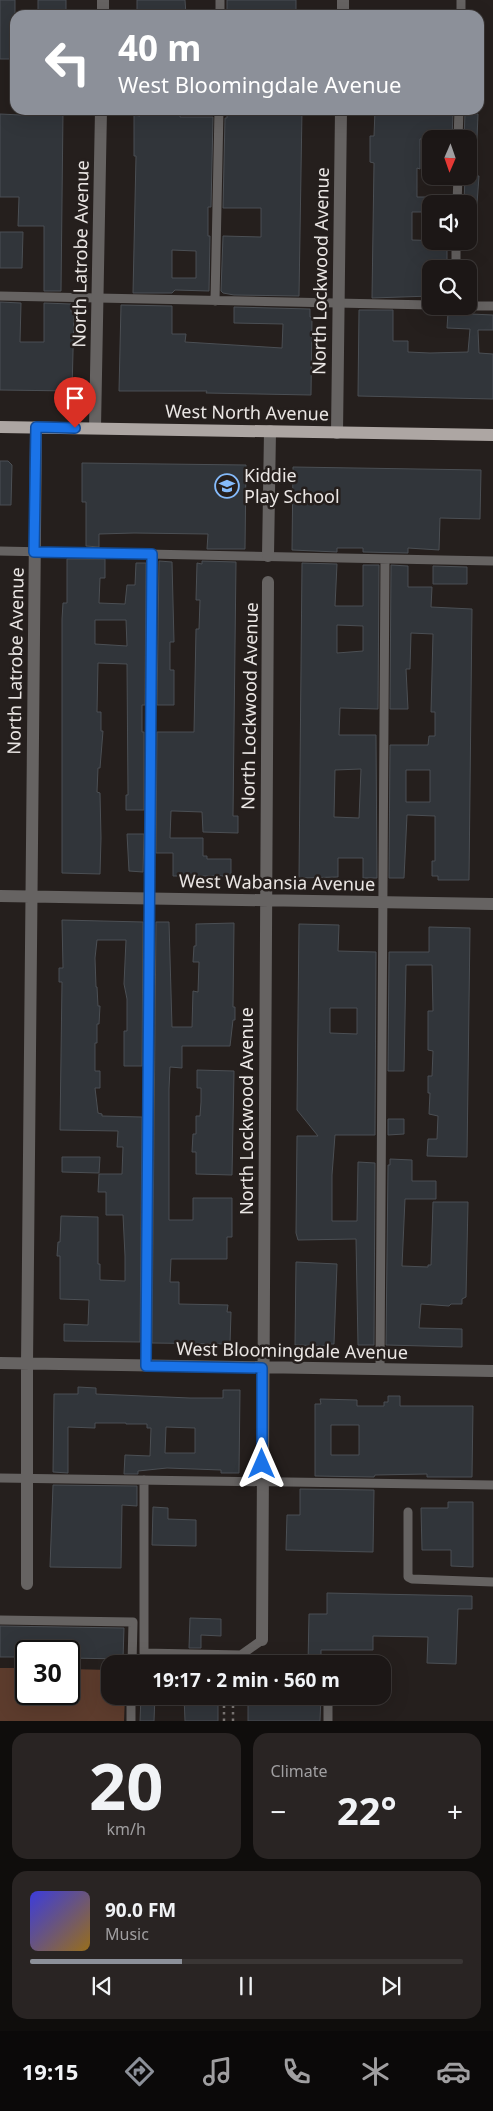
<!DOCTYPE html>
<meta charset="utf-8">
<style>
:root{--surface:#1c1716;--page:#292423;--text:#f1f3f6;--muted:#a09fa1;--line:#3a3635;--accent:#8c9099}
body{margin:0;font-family:"Noto Sans",sans-serif;background:var(--page);color:var(--text);height:100vh;display:flex;flex-direction:column;font-size:19px;white-space:nowrap}
*{box-sizing:border-box;margin:0}
p{font-size:16px;color:var(--muted)}
.icon{flex:none;width:28px;height:28px;fill:none;stroke:currentColor;stroke-width:2;stroke-linecap:round;stroke-linejoin:round}
.map{position:relative;height:1721px;overflow:hidden}
.drawer{display:flex;flex-direction:column;gap:12px;padding:12px;background:#0f0d0c;flex:1}
.drawer>*{flex:none}
.guide{position:absolute;left:10px;top:10px;width:474px;height:105px;border-radius:15px;box-shadow:0 5px 20px #0002,0 0 0 1px var(--line);background:#8c9099;color:#fff;overflow:hidden}
.needle{width:32px;rotate:182deg}
.controls{position:absolute;left:422px;top:130px;display:grid;gap:10px}
.controls a{display:grid;place-items:center;width:55px;height:55px;border-radius:10px;background:var(--surface);box-shadow:0 5px 20px #0002,0 0 0 1px var(--line);font-size:25px}
.speed{position:absolute;left:15px;top:1640px;display:flex;gap:10px;font-size:25px;font-weight:700;text-align:center}
.speed>*{display:grid;place-content:center;width:65px;height:65px;border-radius:50%;background:var(--surface);box-shadow:0 5px 20px #0002,0 0 0 1px var(--line);line-height:1}
.speed .limit{border:2px solid #111;border-radius:8px;background:#fff;color:#111}
.pin{position:absolute;display:grid;place-items:center;width:42px;height:42px;color:#fff;margin:-51px -21px;border-radius:50% 50% 50% 0;rotate:-45deg;box-shadow:0 0 5px #0007}
.pin .icon{rotate:45deg}
.me{position:absolute;width:55px;margin:-28px;rotate:0deg;stroke-linejoin:round;filter:drop-shadow(0 0 4px #0008)}
.turn{display:flex;align-items:center;gap:18px;height:105px;padding:0 25px;font-size:22px}
.turn .icon{width:65px;height:65px;stroke-width:2.5}
.turn b{display:block;font-size:35px;line-height:42px}
.big{font-size:38px;font-weight:700;line-height:1.1}
.drawer .widget{flex:1;display:flex;flex-direction:column;justify-content:center;gap:8px;min-width:0;padding:0 18px;border-radius:15px;background:var(--page)}
.drawer .dial{align-items:center;gap:0}
.dial b{font-size:65px;line-height:1}
.song{display:flex;align-items:center;gap:15px}
.cover{width:60px;height:60px;border-radius:8px;background:linear-gradient(135deg,hsl(240 70% 55%),hsl(40 70% 35%))}
.played{height:5px;border-radius:2px;background:linear-gradient(90deg,var(--accent) 35%,var(--line) 35%)}
.keys{display:flex;justify-content:space-around;direction:ltr}
.heat{display:flex;justify-content:space-between;align-items:center;font-size:28px;direction:ltr}
.drawer .tiles{flex:1;display:grid;gap:12px;grid-template-columns:1fr 1fr}
.widget:last-child{grid-column:span 2}
.trip{position:absolute;left:101px;top:1655px;width:290px;height:50px;border-radius:15px;background:var(--surface);box-shadow:0 5px 20px #0002,0 0 0 1px var(--line);font-weight:700;line-height:50px;text-align:center}
.tab-bar{display:flex;height:80px;justify-content:space-around;align-items:center;background:#0b0909;color:var(--muted)}
.tab-bar .icon{width:35px;height:35px}
.tab-bar .selected{color:var(--accent)}
.tab-bar b{font-size:22px;color:var(--text)}
.map>svg:first-child{display:block}
</style>
<div class="map">
<svg width="493" height="1721" viewBox="0 0 493 1721">
<rect width="100%" height="100%" fill="#251f1d"/>
<!-- green -->
<path fill="#5d3c2d" d="M0,1668H26V1694H69V1669L110,1670V1696H125L124,1721H0Z"/>
<!-- building -->
<path fill="#31353a" stroke="#4b4f54" fill-rule="evenodd" d="M0,0H15V59H0Z
M38,0H66V14L38,12Z
M137,0H185L186,15H137Z
M227,0H296V15H227Z
M21,110L63,111L61,291H44V226H18L19,197H0V114L21,115Z
M146,110H175V114H180V117H213L211,207H208V236H210L209,291L175,290L172,293H133L136,156H134V115L140,116V111ZM172,250L196,251V278H172Z
M263,110H302L299,296L234,295L223,293L221,291L223,236L261,237V208H223L225,118H227V111L263,113Z
M375,110L453,113L452,139H420V169L417,168V197H431V212H412V240L447,241V269H431V296L372,298L374,163L370,162V136H374Z
M465,113L478,114L477,139H464Z
M465,176H479L477,204H464Z
M0,232H23L22,268H0Z
M0,302L21,303L20,342H44V303L71,304V312H74L72,391L0,390Z
M121,305L172,306V334H186L185,342L282,348L283,324L234,323V307L310,309V317H312L311,395L206,393L207,391H119Z
M359,310H393V341H408V352L430,353L468,352L470,329L447,328L448,313L493,315V330H478L479,353L493,354V399L358,396Z
M0,461H8L12,465L11,505H0Z
M82,463L246,465L245,549H207L208,534L134,533L99,534V547L86,546V502H82Z
M293,467L481,470L480,519L440,518L439,550L408,548V553L363,552V548H337V552L292,550Z
M67,559H105V578H100L99,603L125,604L127,585H135L136,563H146L145,705H142V732H144V810H126V795H128L127,664L98,663L97,712H101V731H103L100,768H98L97,792L100,793L101,838L100,874L62,873V619L63,603H67ZM95,620H126L127,646L95,644Z
M159,561L172,562L174,642H170V670H174V705H157Z
M202,561L236,562L233,816H238V833L203,832L202,812L174,811H171L170,838H203V856H207V859H231V876H173V853H156L157,732H194L196,629H199L200,600H196L197,563L202,564Z
M302,563L337,564L335,606H363V565H379L378,709L340,708L339,735H376L377,878H363V858H338V877L299,878ZM337,625L363,626V651L337,653ZM361,769L359,818L334,817L335,770Z
M391,565L408,566V587H432L431,607L472,609L469,880H438V876H432V861H435V816L409,815H407L404,878H389L390,745H428L429,736H435V712H431L433,634L411,633L410,669H406L408,709H390ZM406,770H430V802H406Z
M433,566L467,567V584H433Z
M127,834H144L143,872L129,871Z
M62,920L143,922L142,1066H124V1031H127V999L124,984L126,940H97L95,958L96,987H97L98,1006H100L99,1024H97V1043H95V1071H100V1088H95L98,1113L102,1114V1116L142,1117L140,1342L64,1341V1324L88,1325L89,1300L60,1299V1256H57L58,1242H60L61,1216L98,1217V1264H100V1280L125,1281V1256L123,1215H106V1192H98L99,1174H122L123,1147H117L118,1131L60,1130L62,982H59V968H63Z
M156,922H169L172,1027H192L193,991L198,992L199,962H193L194,946H196V924L234,923L233,1007H235V1020H233L230,1046H182V1068L170,1067L169,1089V1220H193V1198H232V1237H227V1259H171L170,1282H179V1304L228,1305L227,1312H231L230,1344L152,1343Z
M299,924L339,925L338,951L376,952L375,1135H335L332,1175V1221H357L358,1162L375,1163L374,1345H358L356,1239L298,1240L296,1233L297,1136H318L297,1110ZM330,1008H357V1034L330,1033Z
M429,927L470,928L467,1157L427,1156L428,1139H437L438,1116L429,1114L430,1093H428V1076H432L433,1051L428,1050V1011H433L432,965H406L404,1071H388L389,952H429Z
M197,1070L234,1071L232,1175L196,1174V1152H192L193,1134H196V1116H200L201,1102V1088H197Z
M388,1119H404V1134L388,1135Z
M62,1157H100L99,1173L62,1172Z
M390,1159L412,1160V1181H436V1199H405L402,1266L428,1267V1265H431L433,1202H468L466,1297L462,1299V1304H451L449,1306L421,1304L419,1328L462,1329V1347L386,1345L388,1165H390Z
M296,1262L337,1264L334,1344H329V1346L295,1345Z
M78,1387L96,1388V1394L190,1398H223V1390H240L239,1473H221V1470L167,1468L138,1471V1474H124L125,1455L150,1456L151,1428H147V1424H126V1423H95V1428L68,1427V1473L53,1472L54,1394H78ZM166,1427L195,1428V1453H165Z
M388,1396H400V1406H473L472,1477H427V1474L375,1475L374,1477L315,1476V1404H321L320,1399L357,1400V1406H384V1402H388ZM331,1425H359V1455H331Z
M53,1485L137,1486V1506L122,1505L121,1568L50,1567Z
M300,1489L374,1490L373,1552L286,1550L287,1515H300Z
M448,1502H473V1567L451,1566V1550H422L421,1508H448Z
M153,1507L168,1508V1519L196,1520V1546L152,1545Z
M327,1593L472,1596V1609H458L456,1664L427,1663L428,1637L373,1636V1650H321V1664H308L309,1614H327Z
M190,1618L221,1619V1636L201,1635V1648H189Z
M0,1626L124,1628L123,1659L69,1658V1651H26V1657H0Z
M141,1696H155L154,1721H140Z
M184,1696L218,1697V1721H185Z
M306,1696H321L320,1721H248V1698L306,1699Z"/>
<g fill="none" stroke-linecap="round" stroke-linejoin="round">
<!-- path -->
<path stroke="#7d7876" stroke-width="2.5" stroke-dasharray="2.5 4" stroke-linecap="butt" d="M224,1721V1696
M233,1721V1696"/>
<!-- lane -->
<path stroke="#666362" stroke-width="9" d="M220,15V0
M461,15V0
M458,139L459,110
M457,204L458,176
M456,269V241
M0,296L431,305
M215,301L219,110
M469,306H493
M0,551L493,561
M146,1366L152,554
M380,1369L385,559
M0,1478L493,1485
M144,1480V1653L241,1655L262,1640
M408,1512V1577L412,1579L493,1582
M0,1620L133,1622L132,1664
M131,1721V1696
M328,1721V1696"/>
<!-- street -->
<path stroke="#666362" stroke-width="12" d="M103,15V0
M343,15V0
M95,428L101,110
M337,433L341,110
M268,556L270,431
M0,896L493,904
M0,1363L493,1371
M27,1584V1364L36,427
M262,1640L268,582"/>
<!-- primary -->
<path stroke="#ada6a3" stroke-width="12" d="M0,427L493,435"/>
</g>
<g fill="none" stroke-linecap="round" stroke-linejoin="round">
<!-- route casing -->
<g stroke="#114b97" stroke-width="12">
<path id="route" d="M75,428L36,427L34,552L152,554L146,1366L262,1368V1464"/>
</g>
<!-- route -->
<use href="#route" stroke="#1a73e8" stroke-width="9"/>
</g>
<!-- icons -->
<defs>
<g id="school-ring" transform="scale(1.25)"><circle r="9.5" fill="#251f1d" stroke="#85bbfb" stroke-width="1.5"/><path d="M0-5L7-2L0 1L-7-2ZM-4 1L0 2.5L4 1V4Q0 6-4 4Z" fill="#85bbfb"/></g>
</defs>
<g fill-rule="evenodd">
<use href="#school-ring" x="227" y="486"/>
</g>
<g text-anchor="middle" stroke-width="5" stroke-linejoin="round" paint-order="stroke">
<!-- street labels -->
<g font-size="18" fill="#eae6e4" stroke="#251f1d">
<text transform="translate(81 254) rotate(-89)" y="6">North Latrobe Avenue</text>
<text transform="translate(321 271) rotate(-89)" y="6">North Lockwood Avenue</text>
<text transform="translate(247 413) rotate(1)" y="6">West North Avenue</text>
<text transform="translate(16 661) rotate(-89)" y="6">North Latrobe Avenue</text>
<text transform="translate(250 706) rotate(-89)" y="6">North Lockwood Avenue</text>
<text transform="translate(277 883) rotate(1)" y="6">West Wabansia Avenue</text>
<text transform="translate(247 1111) rotate(-90)" y="6">North Lockwood Avenue</text>
<text transform="translate(292 1351) rotate(1)" y="6">West Bloomingdale Avenue</text>
</g>
<!-- poi labels -->
<g font-size="18" fill="#eae6e4" stroke="#251f1d" text-anchor="start">
<text x="244" y="482">Kiddie<tspan x="244" dy="21">Play School</tspan></text>
</g>
</g>
</svg>
<div class="controls">
<a><svg class="needle" viewBox="-14 -14 28 28"><path d="M0-13l5 13h-10z" fill="#e53935"/><path d="M0 13l5-13h-10z" fill="#a09fa1"/></svg></a>
<a><svg class="icon" aria-label="sound" viewBox="0 0 24 24"><path d="M4 9h4l5-4v14l-5-4H4zM17 9q2 3 0 6"/></svg></a>
<a><svg class="icon" aria-label="search" viewBox="0 0 24 24"><circle cx="10" cy="10" r="6"/><path d="M15 15l6 6"/></svg></a>
</div>
<div class="speed"><div class="limit">30</div></div>
<div class="pin" style="left:75px;top:428px;background:#d93025"><svg class="icon" aria-label="arrive" viewBox="0 0 24 24"><path d="M6 21V4h12l-3 4 3 4H6"/></svg></div>
<svg class="me" style="left:262px;top:1464px" viewBox="-20 -20 40 40"><path d="M0-17L14 15 0 8-14 15z" fill="#1a73e8" stroke="#fff" stroke-width="4"/></svg>
<div class="trip">19:17 · 2 min · 560 m</div>
<div class="guide">
<div class="turn"><svg class="icon" aria-label="left" viewBox="0 0 24 24"><path d="M17 20v-9H6M10 6l-5 5 5 5"/></svg><div><b>40 m</b>West Bloomingdale Avenue</div></div>
</div>
</div>
<section class="drawer">
<div class="tiles">
<div class="widget dial"><b>20</b><p>km/h</p></div>
<div class="widget"><p>Climate</p>
<div class="heat"><a>−</a><b class="big">22°</b><a>+</a></div>
</div>
<div class="widget">
<div class="song"><i class="cover"></i><div><b>90.0 FM</b><p>Music</p></div></div>
<div class="played"></div>
<div class="keys"><svg class="icon" aria-label="previous" viewBox="0 0 24 24"><path d="M18 5L8 12l10 7zM5 5v14"/></svg><svg class="icon" aria-label="pause" viewBox="0 0 24 24"><path d="M8 5v14M16 5v14"/></svg><svg class="icon" aria-label="next" viewBox="0 0 24 24"><path d="M6 5l10 7-10 7zM19 5v14"/></svg></div>
</div>
</div>
</section>
<nav class="tab-bar">
<b>19:15</b>
<svg class="icon selected" aria-label="directions" viewBox="0 0 24 24"><path d="M12 3l9 9-9 9-9-9zM9 14v-3h6M13 9l2 2-2 2"/></svg>
<svg class="icon" aria-label="music" viewBox="0 0 24 24"><path d="M9 18V5l10-2v13"/><circle cx="6" cy="18" r="3"/><circle cx="16" cy="16" r="3"/></svg>
<svg class="icon" aria-label="phone" viewBox="0 0 24 24"><path d="M5 4h4l2 5-3 2q2 4 5 5l2-3 5 2v4C11 20 4 13 5 4z"/></svg>
<svg class="icon" aria-label="climate" viewBox="0 0 24 24"><path d="M12 3v18M4 7l16 10M4 17L20 7"/></svg>
<svg class="icon" aria-label="car" viewBox="0 0 24 24"><path d="M5 17H2v-5l4-1 3-4h7l3 4 3 1v5h-3M9 17h6M6 11h13"/><circle cx="7" cy="17" r="2"/><circle cx="17" cy="17" r="2"/></svg>
</nav>
